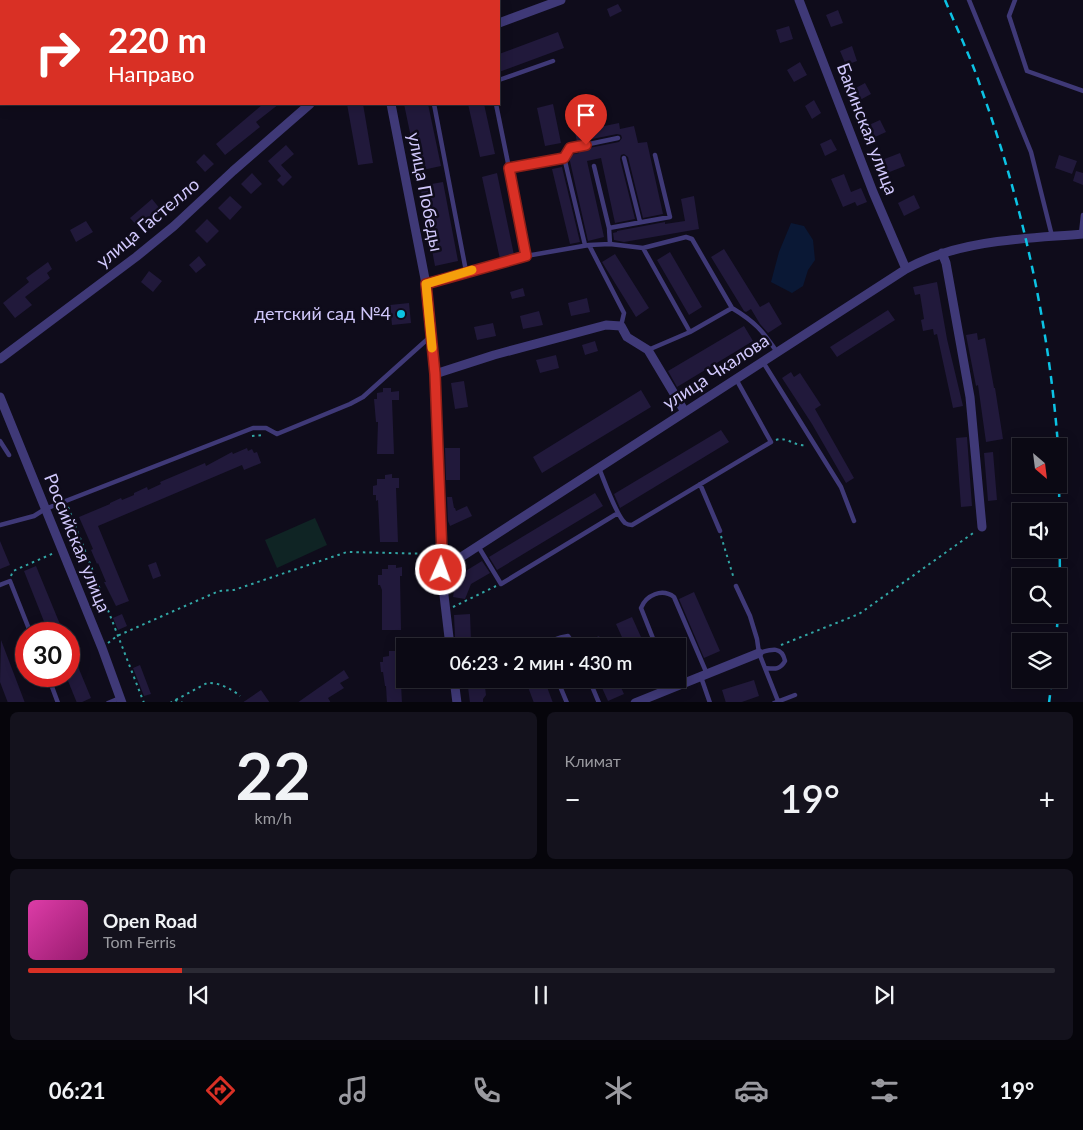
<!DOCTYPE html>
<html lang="ru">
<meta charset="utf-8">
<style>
:root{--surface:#0b0914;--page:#14121d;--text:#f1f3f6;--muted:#9a9aa0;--line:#2b2a34;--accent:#d93025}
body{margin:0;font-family:Lato,sans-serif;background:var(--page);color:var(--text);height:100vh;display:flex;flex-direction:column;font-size:19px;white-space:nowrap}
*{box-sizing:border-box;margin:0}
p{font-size:16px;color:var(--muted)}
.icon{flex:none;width:28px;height:28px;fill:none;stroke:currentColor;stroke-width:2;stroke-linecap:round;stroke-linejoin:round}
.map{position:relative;height:702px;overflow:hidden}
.drawer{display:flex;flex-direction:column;gap:10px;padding:10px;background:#06050b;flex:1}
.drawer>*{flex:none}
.top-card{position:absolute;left:0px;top:0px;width:500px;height:105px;box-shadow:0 2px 12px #0003,0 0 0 1px var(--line);background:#d93025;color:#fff;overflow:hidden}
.needle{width:32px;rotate:152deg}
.buttons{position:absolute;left:1012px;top:438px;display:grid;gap:10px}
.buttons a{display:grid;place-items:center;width:55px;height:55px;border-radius:0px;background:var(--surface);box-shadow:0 2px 12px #0003,0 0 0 1px var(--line);font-size:25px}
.speed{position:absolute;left:15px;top:622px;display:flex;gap:10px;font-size:25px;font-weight:700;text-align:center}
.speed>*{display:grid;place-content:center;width:65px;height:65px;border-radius:50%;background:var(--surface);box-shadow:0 2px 12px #0003,0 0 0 1px var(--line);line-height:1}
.speed .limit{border:8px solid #d22;background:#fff;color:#111}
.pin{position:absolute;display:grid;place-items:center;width:42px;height:42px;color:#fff;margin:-51px -21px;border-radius:50% 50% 50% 0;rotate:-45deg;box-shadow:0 0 5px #0007}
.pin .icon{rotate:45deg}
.me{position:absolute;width:55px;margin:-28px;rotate:2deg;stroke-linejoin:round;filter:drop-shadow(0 0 4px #0008)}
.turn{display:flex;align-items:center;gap:18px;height:105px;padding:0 25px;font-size:22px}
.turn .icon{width:65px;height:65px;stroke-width:2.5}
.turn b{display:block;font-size:35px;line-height:42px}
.big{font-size:38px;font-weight:600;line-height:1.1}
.drawer .widget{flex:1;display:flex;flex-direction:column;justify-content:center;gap:8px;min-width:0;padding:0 18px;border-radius:8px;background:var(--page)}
.drawer .dial{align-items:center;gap:0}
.dial b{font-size:65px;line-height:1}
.song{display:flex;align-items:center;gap:15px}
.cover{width:60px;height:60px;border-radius:8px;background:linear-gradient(135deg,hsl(320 70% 55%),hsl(320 70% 35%))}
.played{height:5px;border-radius:2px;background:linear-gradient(90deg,var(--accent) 15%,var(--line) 15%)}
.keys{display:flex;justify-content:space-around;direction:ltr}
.heat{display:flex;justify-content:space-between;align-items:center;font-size:28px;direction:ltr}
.drawer .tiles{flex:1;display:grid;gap:10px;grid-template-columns:1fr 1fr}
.widget:last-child{grid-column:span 2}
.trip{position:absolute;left:396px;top:638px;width:290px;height:50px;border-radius:0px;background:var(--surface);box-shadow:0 2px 12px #0003,0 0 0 1px var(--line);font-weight:600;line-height:50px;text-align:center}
.dock{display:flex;height:80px;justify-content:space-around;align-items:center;background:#040408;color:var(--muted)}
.dock .icon{width:35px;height:35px}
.dock .on{color:var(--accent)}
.dock b{font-size:22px;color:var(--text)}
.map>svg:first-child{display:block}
</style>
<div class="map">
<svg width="1083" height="703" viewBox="0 0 1083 703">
<rect width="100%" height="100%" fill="#0f0c1b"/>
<!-- green -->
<path fill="#0f2424" d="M315,518L327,545L277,568L265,540Z"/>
<!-- water -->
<path fill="#0a1835" d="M791,223L804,226L813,240L815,260L808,270L803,286L792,293L771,282L779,252Z"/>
<!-- building -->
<path fill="#21193b" d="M618,4L622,11L610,17L607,9Z
M838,10L843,23L831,27L826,15Z
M789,26L793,39L780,43L776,30Z
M558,32L564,48L499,72V54Z
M852,46L857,61L846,65L840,51Z
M800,62L807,75L794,82L787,70Z
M865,83L871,94L860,100L854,89Z
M814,100L821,113L812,119L805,106Z
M263,104H279L256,122L260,127L225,155L216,144Z
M347,104H363L373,163L358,165Z
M404,104H428L441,166L418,171Z
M468,104H484L495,154L480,157Z
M553,104L561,143L545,146L537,108Z
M880,120L886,132L875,137L869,125Z
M619,123L620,129L634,126L638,143L647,142L663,214L643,218L628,157L624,154L621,155L620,159L635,219L615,223L601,158L587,161L604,237L588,241L569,157L570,155L579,153V150L619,142L622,138L621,135L617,134L577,142L575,132Z
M831,139L837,150L825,156L820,144Z
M286,145L294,154L281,165L292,177L283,186L277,180L281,176L268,161Z
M900,153L905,166L887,173L882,160Z
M204,154L214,164L205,172L196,162Z
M1059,155L1077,161L1072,174L1055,168Z
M562,167L580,242L570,244L552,169Z
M1076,171L1083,173V185L1073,181Z
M252,173L262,184L251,194L241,184Z
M497,173L514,255L500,259L482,177Z
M844,174L851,192L861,188L867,202L857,206L855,202L843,207L831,179Z
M443,182L458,261L435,266L420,186Z
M914,195L920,208L904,216L898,203Z
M230,196L242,207L230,220L218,208Z
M694,196L699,229L624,242L614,240L613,233L617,232V231L665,222V224L685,221L681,199Z
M152,199L161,210L139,228L130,218Z
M207,219L219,231L207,243L195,231Z
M86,221L93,232L76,242L70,230Z
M724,249L760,307L769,302L782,324L768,333L760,324L751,309L746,312L744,311L711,257Z
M670,252L702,307L689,315L657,260Z
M615,254L649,308L636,317L602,262Z
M199,256L206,265L196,273L189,265Z
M48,262L52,269L47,273L50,278L25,297L32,305L15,318L3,303L29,282L26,278Z
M149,271L162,281L153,292L141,282Z
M937,282L947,339L963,406L953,408L937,334L934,335L933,329L923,331L921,320L924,319L920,294L915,295L913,287Z
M523,288L525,296L512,299L510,292Z
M587,298L590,312L571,316L568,303Z
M409,303L411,323L392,325L390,305Z
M888,310L895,320L837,357L830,347Z
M539,311L543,325L523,329L520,316Z
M493,323L496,336L477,340L474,327Z
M744,326L753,341L677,387L668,371Z
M977,333L978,340L985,338L994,388H995L1003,439L986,442L978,385L976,386L966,335Z
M595,341L598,351L585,355L582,345Z
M556,355L559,368L540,373L536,360Z
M791,372L794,377L800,373L821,405L815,409L854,478L846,483L812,424L782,378Z
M464,381L468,407L455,409L451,383Z
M383,388H391V392L399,391V400H392L394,454H377L378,422H376L374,399H377V393L383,392Z
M641,390L651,407L542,473L533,457Z
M721,430L729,442L620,508L614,494Z
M967,437L972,506L961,507L956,438Z
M247,448L248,451L252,449L254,453L257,452L261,463L244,470L242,465L98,526L129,601L116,606L104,582H106L98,563L97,564L91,550L93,549L79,517L110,504V503L121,498L122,500L134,495V493L147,487L148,490L161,484L160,482L205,463L206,466L232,452L233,454Z
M445,448H460V480H446Z
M993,452L997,500L988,501L984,453Z
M392,474V478H399V488H396L398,542H380L378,500L376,501V495H373V486L377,485V479H385V475Z
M595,493L603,506L497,570L489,557Z
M447,497H452L454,508H455L456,511L467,506L472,516L450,526L448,521Z
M0,541L10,565L0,569Z
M482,561L490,573L471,584L465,599L453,597L455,585L459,575Z
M156,562L161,576L153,579L148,565Z
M388,565H396V568L402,567V576H400L401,630H382V590L380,585H378V575H382V569H388Z
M36,566L64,634H49L45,624L24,571Z
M694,592L720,651L704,658L679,599Z
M122,614L127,626L118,630L113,618Z
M470,614L471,641L502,637L503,646H462L460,637H455L454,615Z
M632,617L645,646H626L616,624Z
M599,636L603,646H579V645Z
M1,640L25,703H8L0,682Z
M69,645L91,698L80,703H77L66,676H69Z
M389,651H400V655H403L404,664L400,665L402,703H387L386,686H385L383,672H381L380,662H383V657L389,656Z
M140,665L151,694L144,696L133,668Z
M344,670L349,678L340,683L344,688L328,698L331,703H297Z
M467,679H484L486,695L483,699V703H470Z
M525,679H544L553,703H534Z
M598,679H617L624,694L608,701Z
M754,680L759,696L739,703H726L722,690Z
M261,690L270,703H242Z"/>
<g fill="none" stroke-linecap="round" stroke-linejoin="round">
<!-- path -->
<path stroke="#32a6a5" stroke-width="2" stroke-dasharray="2.5 4" stroke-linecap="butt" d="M252,436L263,435
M776,440C787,436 795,447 806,445
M68,507L144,703
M721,536L734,579
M70,546L81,541
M11,576L13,571L54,553
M453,607L496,586
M108,643L117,636L219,591L234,590L347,552L434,554
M781,645L859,614L976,531
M175,700L183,703
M170,703L207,683C218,682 232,689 240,696"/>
<!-- lane -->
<path stroke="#3f3977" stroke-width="4.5" d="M969,0L1031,152L1052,236
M1015,0L1009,16L1027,71L1083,91
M499,80L553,61
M434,104L466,271
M496,104L509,168
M564,157L570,148L618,138
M624,158L640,222
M594,166L609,228L610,244
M609,228L670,217L655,155
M1081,234L1083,215
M589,245L610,244L643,248L686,237L692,239L732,308L690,332L643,248
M526,256L509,168L564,157L585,245
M426,284L526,256L589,245L624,313L621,326
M732,308C755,322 762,330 777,352
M648,350L690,332
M763,362L841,487L854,521
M0,441L9,455
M599,468C604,480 616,515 625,523C628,525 629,525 632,525L771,442L736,379
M700,484L720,531
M0,525L34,516L45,509L253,428H266L277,434L350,404L363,397L431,336
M478,546L501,584L618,513
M0,585L10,581L31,634
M736,586L750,616L757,639L759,653L778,701
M546,646C551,640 560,637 568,636L575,646
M656,646L641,608C646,595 662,588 674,597L707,674
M759,653C772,649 782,646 785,661C780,670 775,669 765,668
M48,676L58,703
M701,677L710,703
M557,679L567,703
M589,679L599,703
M669,679L673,688
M108,703L120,698
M774,703L795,695"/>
<!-- street -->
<path stroke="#3f3977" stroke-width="9" d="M357,0V1
M799,0L873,192L906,269
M43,1L45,0
M499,23L561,0
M0,40L1,39
M391,104L426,284L435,374L443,554L441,570L450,646
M942,253L946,263L970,397L982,527
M0,359L136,257L174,226L233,171L310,104
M435,374L494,355L606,325L621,326L627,337L648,350L685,412
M0,397L102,648L122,703
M441,570L906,269C917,263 929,258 941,254C985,239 1037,238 1083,234
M454,679L457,703
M635,703L759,653"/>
<!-- rail -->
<path stroke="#0cc3e4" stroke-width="2.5" stroke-dasharray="8 6" stroke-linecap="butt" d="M945,0C957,29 971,58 981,88C1022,202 1049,325 1058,446
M1059,475L1060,583L1059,604
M1056,641L1058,614
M1049,703L1052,679"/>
</g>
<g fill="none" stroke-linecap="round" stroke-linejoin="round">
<!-- route casing -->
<g stroke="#8d1f18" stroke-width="12">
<path id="route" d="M441,570L442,554L435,374L426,284L526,256L509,168L564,158L570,148L586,145"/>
</g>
<!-- route -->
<use href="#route" stroke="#d93025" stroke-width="9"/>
<!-- slow -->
<path stroke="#f59e0b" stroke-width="9" d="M432,348L426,284L472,270"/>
</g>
<!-- markers -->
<circle fill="#0cc3e4" stroke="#0f0c1b" stroke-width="2" cx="401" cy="314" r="5"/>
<g text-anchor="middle" stroke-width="5" stroke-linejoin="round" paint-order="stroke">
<!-- street labels -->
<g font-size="18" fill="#d1c8fc" stroke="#0f0c1b">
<text transform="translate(867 129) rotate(69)" y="6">Бакинская улица</text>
<text transform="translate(425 192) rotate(79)" y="6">улица Победы</text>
<text transform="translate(148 223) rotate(-40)" y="6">улица Гастелло</text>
<text transform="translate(716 372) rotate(-33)" y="6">улица Чкалова</text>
<text transform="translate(77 543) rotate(68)" y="6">Российская улица</text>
</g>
<!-- poi labels -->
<g font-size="18" fill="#d1c8fc" stroke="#0f0c1b" text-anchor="end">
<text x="391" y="320">детский сад №4</text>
</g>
</g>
</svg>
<div class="buttons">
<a><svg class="needle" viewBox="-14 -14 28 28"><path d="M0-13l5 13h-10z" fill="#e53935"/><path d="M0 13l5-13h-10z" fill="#9a9aa0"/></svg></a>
<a><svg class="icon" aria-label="sound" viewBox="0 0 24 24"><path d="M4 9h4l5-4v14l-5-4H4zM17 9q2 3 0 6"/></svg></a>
<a><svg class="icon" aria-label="search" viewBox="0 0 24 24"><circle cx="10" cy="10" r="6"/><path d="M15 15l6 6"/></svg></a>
<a><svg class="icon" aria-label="layers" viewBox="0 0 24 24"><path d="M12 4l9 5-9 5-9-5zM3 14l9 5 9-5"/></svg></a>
</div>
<div class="speed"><div class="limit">30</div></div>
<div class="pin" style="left:586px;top:145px;background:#d93025"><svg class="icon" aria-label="arrive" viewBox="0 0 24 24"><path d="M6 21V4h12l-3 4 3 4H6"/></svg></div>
<svg class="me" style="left:441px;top:570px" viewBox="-20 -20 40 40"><circle r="17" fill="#d93025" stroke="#fff" stroke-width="3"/><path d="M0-11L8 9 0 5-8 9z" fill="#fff"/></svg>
<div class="trip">06:23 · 2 мин · 430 m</div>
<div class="top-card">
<div class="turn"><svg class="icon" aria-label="right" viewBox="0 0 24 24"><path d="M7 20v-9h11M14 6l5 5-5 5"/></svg><div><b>220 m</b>Направо</div></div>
</div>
</div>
<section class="drawer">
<div class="tiles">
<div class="widget dial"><b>22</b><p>km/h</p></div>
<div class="widget"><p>Климат</p>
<div class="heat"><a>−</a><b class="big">19°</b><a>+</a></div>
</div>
<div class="widget">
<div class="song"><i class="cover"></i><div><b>Open Road</b><p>Tom Ferris</p></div></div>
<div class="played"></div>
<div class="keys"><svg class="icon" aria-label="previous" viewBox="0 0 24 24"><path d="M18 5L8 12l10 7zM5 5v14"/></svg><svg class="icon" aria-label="pause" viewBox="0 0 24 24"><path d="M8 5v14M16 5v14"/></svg><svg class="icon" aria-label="next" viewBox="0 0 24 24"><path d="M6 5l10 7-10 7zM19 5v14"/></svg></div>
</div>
</div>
</section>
<nav class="dock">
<b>06:21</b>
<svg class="icon on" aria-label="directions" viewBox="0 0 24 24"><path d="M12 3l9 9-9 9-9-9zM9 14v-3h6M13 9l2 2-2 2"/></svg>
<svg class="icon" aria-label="music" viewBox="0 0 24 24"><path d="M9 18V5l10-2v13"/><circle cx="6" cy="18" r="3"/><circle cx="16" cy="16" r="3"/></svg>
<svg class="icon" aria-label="phone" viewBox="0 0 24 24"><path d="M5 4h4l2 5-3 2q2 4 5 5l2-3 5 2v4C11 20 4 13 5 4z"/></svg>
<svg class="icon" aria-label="climate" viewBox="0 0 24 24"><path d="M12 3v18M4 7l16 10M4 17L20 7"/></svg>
<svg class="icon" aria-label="car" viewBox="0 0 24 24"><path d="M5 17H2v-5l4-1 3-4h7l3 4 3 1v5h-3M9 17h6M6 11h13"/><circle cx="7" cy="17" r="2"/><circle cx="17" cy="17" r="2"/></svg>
<svg class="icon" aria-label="filters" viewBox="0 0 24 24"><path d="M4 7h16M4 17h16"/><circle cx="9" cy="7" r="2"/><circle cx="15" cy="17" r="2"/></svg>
<b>19°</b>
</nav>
